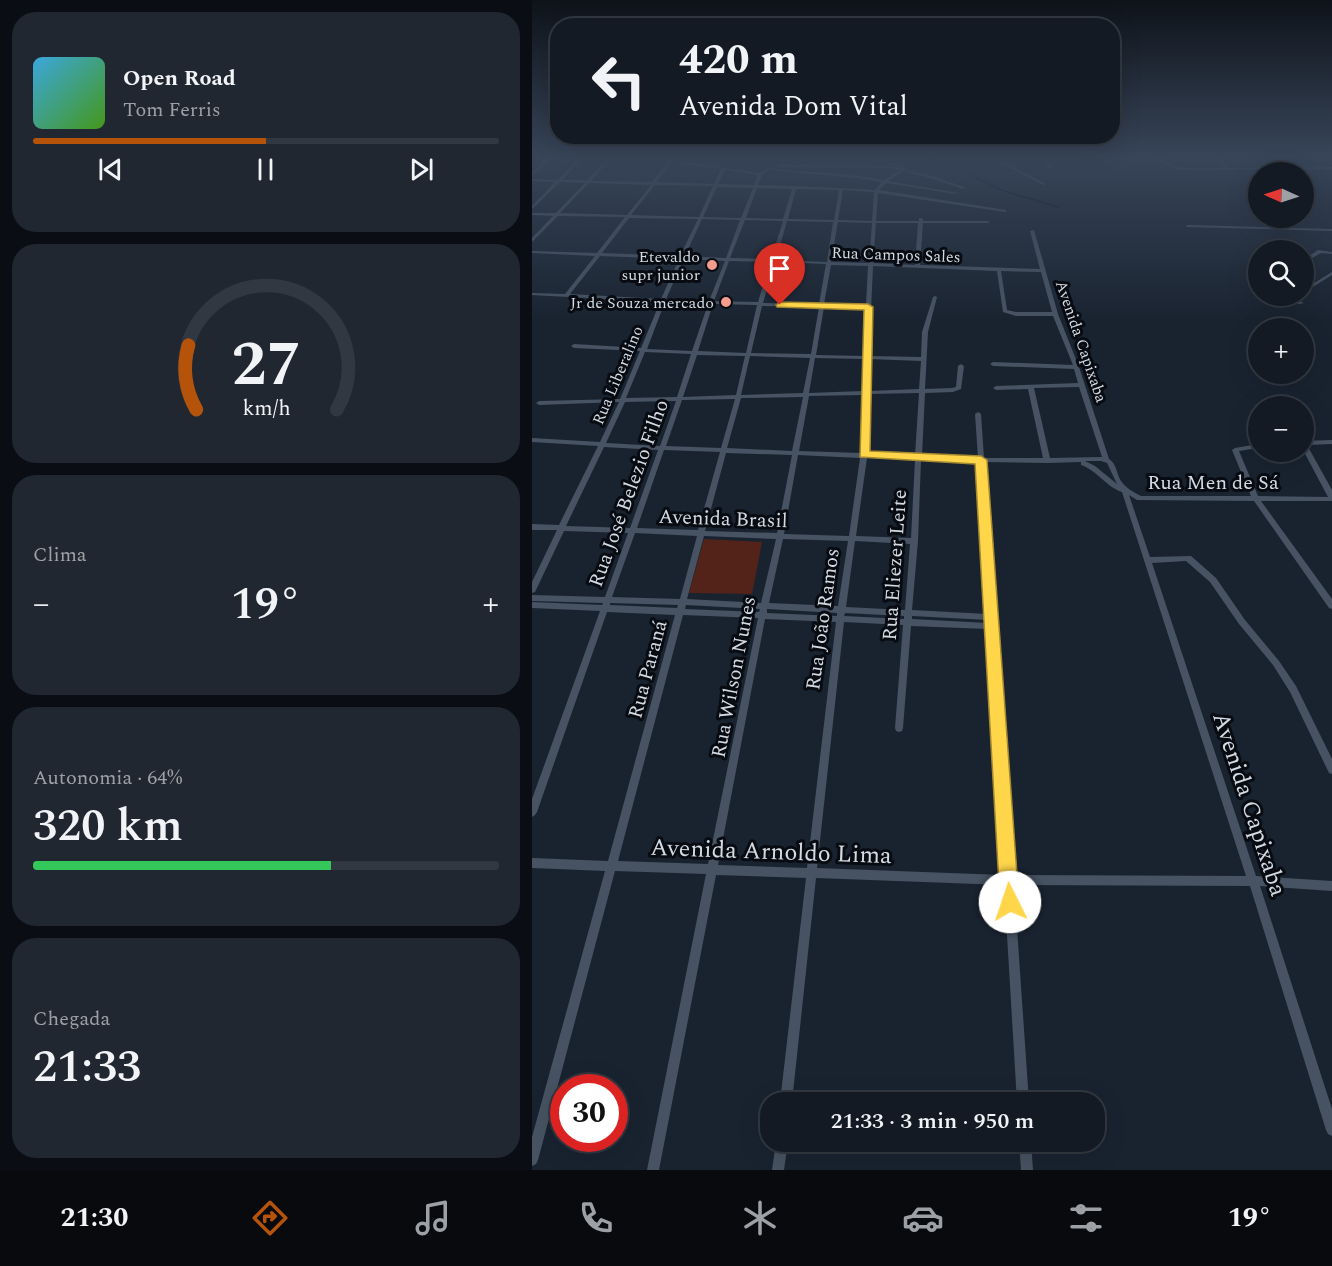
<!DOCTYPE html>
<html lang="pt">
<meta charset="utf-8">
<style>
:root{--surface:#131a24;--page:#202731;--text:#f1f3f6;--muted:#9da1a6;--line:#323841;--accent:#b45309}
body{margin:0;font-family:Spectral,serif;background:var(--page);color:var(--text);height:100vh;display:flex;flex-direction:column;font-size:22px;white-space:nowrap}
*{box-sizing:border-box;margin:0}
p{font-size:20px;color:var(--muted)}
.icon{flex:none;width:33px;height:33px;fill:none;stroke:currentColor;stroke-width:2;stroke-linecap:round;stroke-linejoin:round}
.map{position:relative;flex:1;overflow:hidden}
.side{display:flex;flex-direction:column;gap:12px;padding:12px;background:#0a0e14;width:532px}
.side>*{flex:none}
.top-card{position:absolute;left:18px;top:18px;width:570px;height:126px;border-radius:24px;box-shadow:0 6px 24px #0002,0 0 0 2px var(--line);background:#131a24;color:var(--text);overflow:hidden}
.needle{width:39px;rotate:273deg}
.controls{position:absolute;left:716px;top:162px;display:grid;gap:12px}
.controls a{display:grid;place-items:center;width:66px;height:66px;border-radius:50%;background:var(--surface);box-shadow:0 6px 24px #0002,0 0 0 2px var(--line);font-size:30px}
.speed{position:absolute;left:18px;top:1074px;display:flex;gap:12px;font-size:30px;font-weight:700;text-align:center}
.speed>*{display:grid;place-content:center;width:78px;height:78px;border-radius:50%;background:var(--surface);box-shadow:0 6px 24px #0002,0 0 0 2px var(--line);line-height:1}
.speed .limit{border:9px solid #d22;background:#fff;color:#111}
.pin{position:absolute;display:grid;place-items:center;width:51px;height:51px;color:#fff;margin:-62px -26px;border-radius:50% 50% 50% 0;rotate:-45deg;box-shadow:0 0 6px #0007}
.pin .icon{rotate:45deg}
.me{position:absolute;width:66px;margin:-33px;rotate:356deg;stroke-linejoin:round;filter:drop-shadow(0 0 4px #0008)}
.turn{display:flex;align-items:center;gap:21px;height:126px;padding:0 30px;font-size:27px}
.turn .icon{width:78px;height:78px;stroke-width:2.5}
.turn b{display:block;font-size:42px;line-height:51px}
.big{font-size:45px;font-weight:600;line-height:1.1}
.side .card{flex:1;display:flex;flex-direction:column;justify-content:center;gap:9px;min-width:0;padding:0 21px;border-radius:24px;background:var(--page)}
.side .dial{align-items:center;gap:0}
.dial svg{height:156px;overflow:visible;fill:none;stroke:var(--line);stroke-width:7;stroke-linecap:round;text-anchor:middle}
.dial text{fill:var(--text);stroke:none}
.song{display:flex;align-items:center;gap:18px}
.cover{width:72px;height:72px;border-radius:9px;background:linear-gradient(135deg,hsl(200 70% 55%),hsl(100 70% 35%))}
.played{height:6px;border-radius:3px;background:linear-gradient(90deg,var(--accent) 50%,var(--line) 50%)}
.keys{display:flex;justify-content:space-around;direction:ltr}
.heat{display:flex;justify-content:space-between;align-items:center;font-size:33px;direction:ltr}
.charge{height:9px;border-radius:4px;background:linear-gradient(90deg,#34c759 64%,var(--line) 0)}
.trip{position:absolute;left:228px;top:1092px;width:345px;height:60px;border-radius:24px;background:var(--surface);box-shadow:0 6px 24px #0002,0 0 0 2px var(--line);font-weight:600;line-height:60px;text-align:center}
.tab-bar{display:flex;height:96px;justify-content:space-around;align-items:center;background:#080a0e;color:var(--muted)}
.tab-bar .icon{width:42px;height:42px}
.tab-bar .on{color:var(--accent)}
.tab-bar b{font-size:27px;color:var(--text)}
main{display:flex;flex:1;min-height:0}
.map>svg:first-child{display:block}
</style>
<main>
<section class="side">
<div class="card">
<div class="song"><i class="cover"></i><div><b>Open Road</b><p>Tom Ferris</p></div></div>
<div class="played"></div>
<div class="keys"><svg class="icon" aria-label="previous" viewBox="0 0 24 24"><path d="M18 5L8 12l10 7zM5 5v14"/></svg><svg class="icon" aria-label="pause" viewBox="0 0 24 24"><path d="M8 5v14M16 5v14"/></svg><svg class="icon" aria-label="next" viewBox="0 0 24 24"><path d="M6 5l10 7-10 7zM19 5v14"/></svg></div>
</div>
<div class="card dial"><svg viewBox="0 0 100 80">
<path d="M14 69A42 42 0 1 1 86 69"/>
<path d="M14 69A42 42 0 0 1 10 36" stroke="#b45309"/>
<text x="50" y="56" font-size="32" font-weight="700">27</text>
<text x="50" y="72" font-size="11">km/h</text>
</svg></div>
<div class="card"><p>Clima</p>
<div class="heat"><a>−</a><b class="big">19°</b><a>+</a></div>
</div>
<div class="card"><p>Autonomia · 64%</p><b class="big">320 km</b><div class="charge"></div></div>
<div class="card"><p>Chegada</p><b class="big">21:33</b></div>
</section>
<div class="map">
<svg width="800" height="1170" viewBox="0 0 800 1170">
<rect width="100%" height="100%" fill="#192330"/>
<!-- green -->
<path fill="#53231a" d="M172,539L230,542L220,594L157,593Z"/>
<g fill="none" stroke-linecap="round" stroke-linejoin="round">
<!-- stream -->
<path stroke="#000925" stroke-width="1.5" d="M394,157L412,162L472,191L526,207"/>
<!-- street -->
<path fill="#475362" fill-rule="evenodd" d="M17,157H21L0,176V173Z
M48,157H52L30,180H55L77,157H81L59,181L120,182L136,162L112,158L110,157H118L227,173L235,168L327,176L352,180L367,171L357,168L248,167L246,166L248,165L357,166L368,168L356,163L325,157C342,156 358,161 373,168V170L404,177L434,188L431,189L402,179L371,171L356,181L426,193L424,194L354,183L347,190L474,210V212H473L346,193L344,221H387V218H389L391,219V221H456L458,222L456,223H391L388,265L508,269L498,231L502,230L526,314L547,367L577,459C585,464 584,473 589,481C594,488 601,492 609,496H719L700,450L703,448L726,444V448L707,451L726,496L796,497L771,450V441L800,440V444L775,445L800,490V501H729L800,599V609L797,608L722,501L605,500L597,495L618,557L659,556L684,578L713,620L747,661L764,686L800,759V774L797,773L758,692L741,665L707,624L678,582L654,561L620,563L724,876L800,881V891L728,886L800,1109V1136L796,1134L794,1130L718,886L482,885L497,1102H485L472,885L284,878L260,1102H248L274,878L184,875L127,1170H115L174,874L83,871L6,1160L4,1164L0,1166V1137L73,871L0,868V858L76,861L143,615L75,612L5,812L3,815L0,817V799L68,611L0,608V602L70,605L71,603L0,601V595L73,597L96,533L32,531L4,590L3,592L0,593V582L25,530H0V524L27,525L66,446L0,442V438L68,442L87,402L7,405L4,403L7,401L88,399L108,351L42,348L39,346L42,344L109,348L128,302L0,295V293L33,294L63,256L0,253V251L65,253L93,217L26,216L0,242V238L21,216L0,215V213H24L53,183L28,182L0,209V206L23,182L0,181V179L26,180ZM140,162L189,169L182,184L124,182ZM193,170L226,175L222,185L186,184ZM236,170L327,178L350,182L343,190L263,186L226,185L230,175ZM57,183L119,185L95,215L28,213ZM123,185L181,186L167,217L99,215ZM185,187L221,188L209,218L171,217ZM225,188L260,189L251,219L214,218ZM264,189L307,190L302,220L256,219ZM311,190L342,192L340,221L306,220ZM97,218L166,219L148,256L70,253ZM170,219L208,220L194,258L153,256ZM213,220L251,221L239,259L198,258ZM255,221L301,222L295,262L244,260ZM306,222L340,223L337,263L299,262ZM344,223H386L383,265L341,263ZM68,256L147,259L129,299L38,294ZM152,259L193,261L177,301L134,299ZM197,261L238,262L226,302L182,301ZM243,262L294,264L287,304L231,303ZM299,265L336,266L334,305L292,304ZM341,266L465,271L471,312L484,316H521L541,365L461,362L458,364L461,366L542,369L546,383L464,386L461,388L464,390L496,389L511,458H452L449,414L446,412L443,414L446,458L390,456L393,393L421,392L429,389L432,366L429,364L426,366L424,387L420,388L393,389L396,332L405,297L403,296L401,297L390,332L389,357L337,356ZM469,271L509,272L520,312H484L475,310ZM133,302L176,304L160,351L115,349ZM181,304L225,305L214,353L166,351ZM230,306L287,307L279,354L219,353ZM292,307L333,308L332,356L284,355ZM113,352L159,354L145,397L94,398ZM165,355L213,356L204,395L151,397ZM218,356L278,358L271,393L209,395ZM283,358L332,359L331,391L277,393ZM337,359L389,361L387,389L337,391ZM547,387L570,457L518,458L502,388ZM387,393L383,455L335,454L337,394ZM331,395L329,453L267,451L277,396ZM271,397L260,451L195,448L209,398ZM203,399L189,448L134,446L150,400ZM144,401L128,446L74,443L93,402ZM72,447L126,450L98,528L34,526ZM132,450L188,452L166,530L105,528ZM194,453L260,455L245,533L173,531ZM266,455L328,458L317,536L252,534ZM335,458L383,460L379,538L324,536ZM389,460L446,462L455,614L380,610L386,541ZM553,461H569L575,463L585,484L563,466ZM452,462L515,463L549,462V465C565,470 574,487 590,492L714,876L481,875ZM103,533L165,536L148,599L80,597ZM172,536L244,539L229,603L155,599ZM251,539L316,541L306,606L237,603ZM323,541L378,544L373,610L314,607ZM78,603L146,605L145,608L78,605ZM154,605L228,609L227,612L153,609ZM235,609L305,613V616L235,613ZM313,613L372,616V619L312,616ZM151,615L226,618L176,864L86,861ZM380,616L456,620V623L380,619ZM233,619L304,622L275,868L186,865ZM312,622L371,625L363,728L364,731L367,732L370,731L371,728L379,626L456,629L471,875L285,868Z
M287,157H294L264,163L262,162Z
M441,157H446L452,160L449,161Z
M458,157H462L514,184L511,185Z
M510,157H514L520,169H518Z
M620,157C630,157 638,165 647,167C661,170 678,168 692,168L684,157H688L696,168L787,167L777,157H781L791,167H800V169L651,170L641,168Z
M656,225L800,229V231L654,227V226Z
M786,250L800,252V254L789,253L771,263V260Z
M800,272V275L771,293V290Z
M749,296H754L772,303L767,304Z
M244,1142H256L252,1170H240Z
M487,1142H499L501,1170H489Z"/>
</g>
<!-- sky -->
<linearGradient id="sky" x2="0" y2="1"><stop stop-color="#0e131a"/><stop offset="0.49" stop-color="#384559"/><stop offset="1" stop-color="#384559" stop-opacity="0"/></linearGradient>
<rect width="800" height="321" fill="url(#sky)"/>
<!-- route -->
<path fill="#ffd54a" stroke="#a68a30" stroke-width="1.5" d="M248,302L336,304L341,307L338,451L449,456L455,460L487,902L484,909L478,912L471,909L468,902L443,464L328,457L332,310L245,307L244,305Z"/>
<!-- markers -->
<g fill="#f49d8c" stroke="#080c12" stroke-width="2">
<circle cx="180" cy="265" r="6"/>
<circle cx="194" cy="302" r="6"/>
</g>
<g text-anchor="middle" stroke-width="6" stroke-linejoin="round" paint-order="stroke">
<!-- far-street labels -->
<g font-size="16" fill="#d3dae3" stroke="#080c12">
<text transform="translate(364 254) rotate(2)" y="6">Rua Campos Sales</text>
<text transform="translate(550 341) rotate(71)" y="6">Avenida Capixaba</text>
<text transform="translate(85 375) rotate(-67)" y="6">Rua Liberalino</text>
</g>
<!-- far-poi labels -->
<g font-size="16" fill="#d3dae3" stroke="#080c12" text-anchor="end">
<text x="168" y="262">Etevaldo<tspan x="168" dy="18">supr junior</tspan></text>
<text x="182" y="308">Jr de Souza mercado</text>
</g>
<!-- street labels -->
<g font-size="20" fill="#d3dae3" stroke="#080c12">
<text x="681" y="489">Rua Men de Sá</text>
<text transform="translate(96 493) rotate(-70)" y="7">Rua José Belezio Filho</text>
<text transform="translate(191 518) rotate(2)" y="7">Avenida Brasil</text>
<text transform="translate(362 565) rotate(-86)" y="7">Rua Eliezer Leite</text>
<text transform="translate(290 619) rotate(-82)" y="7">Rua João Ramos</text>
<text transform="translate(115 669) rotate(-75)" y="7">Rua Paraná</text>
<text transform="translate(201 677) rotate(-79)" y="7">Rua Wilson Nunes</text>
</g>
<!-- near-street labels -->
<g font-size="24" fill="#d3dae3" stroke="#080c12">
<text transform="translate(718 804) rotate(72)" y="8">Avenida Capixaba</text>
<text transform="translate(239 851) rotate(2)" y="8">Avenida Arnoldo Lima</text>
</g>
</g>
</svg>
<div class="controls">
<a><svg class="needle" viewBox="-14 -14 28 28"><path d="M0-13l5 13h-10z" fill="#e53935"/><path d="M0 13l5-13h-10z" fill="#9da1a6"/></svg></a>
<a><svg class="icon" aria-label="search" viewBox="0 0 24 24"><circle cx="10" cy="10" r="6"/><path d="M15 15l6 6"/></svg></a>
<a>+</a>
<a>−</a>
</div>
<div class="speed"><div class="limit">30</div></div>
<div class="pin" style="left:248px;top:305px;background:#d93025"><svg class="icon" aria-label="arrive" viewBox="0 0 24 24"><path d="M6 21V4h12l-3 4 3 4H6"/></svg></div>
<svg class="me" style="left:478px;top:902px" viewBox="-20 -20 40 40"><circle r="19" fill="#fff"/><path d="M0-13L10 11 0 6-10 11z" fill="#ffd54a"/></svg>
<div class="trip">21:33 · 3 min · 950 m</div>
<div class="top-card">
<div class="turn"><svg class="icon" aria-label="left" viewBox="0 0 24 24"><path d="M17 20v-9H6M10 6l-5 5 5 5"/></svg><div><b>420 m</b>Avenida Dom Vital</div></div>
</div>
</div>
</main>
<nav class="tab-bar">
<b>21:30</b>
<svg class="icon on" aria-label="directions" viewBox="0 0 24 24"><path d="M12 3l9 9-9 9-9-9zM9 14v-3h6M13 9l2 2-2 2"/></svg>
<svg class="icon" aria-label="music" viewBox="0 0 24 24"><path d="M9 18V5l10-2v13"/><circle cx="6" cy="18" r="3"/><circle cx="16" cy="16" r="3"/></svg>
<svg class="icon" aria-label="phone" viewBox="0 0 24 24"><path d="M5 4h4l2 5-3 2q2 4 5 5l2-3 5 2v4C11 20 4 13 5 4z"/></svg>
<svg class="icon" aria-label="climate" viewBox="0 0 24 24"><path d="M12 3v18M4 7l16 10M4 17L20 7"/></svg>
<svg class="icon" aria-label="car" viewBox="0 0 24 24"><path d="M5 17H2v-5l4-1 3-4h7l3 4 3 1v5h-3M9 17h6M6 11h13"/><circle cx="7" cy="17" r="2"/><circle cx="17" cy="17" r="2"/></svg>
<svg class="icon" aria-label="filters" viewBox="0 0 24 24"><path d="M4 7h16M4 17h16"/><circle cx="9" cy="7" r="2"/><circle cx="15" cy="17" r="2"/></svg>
<b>19°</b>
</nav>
